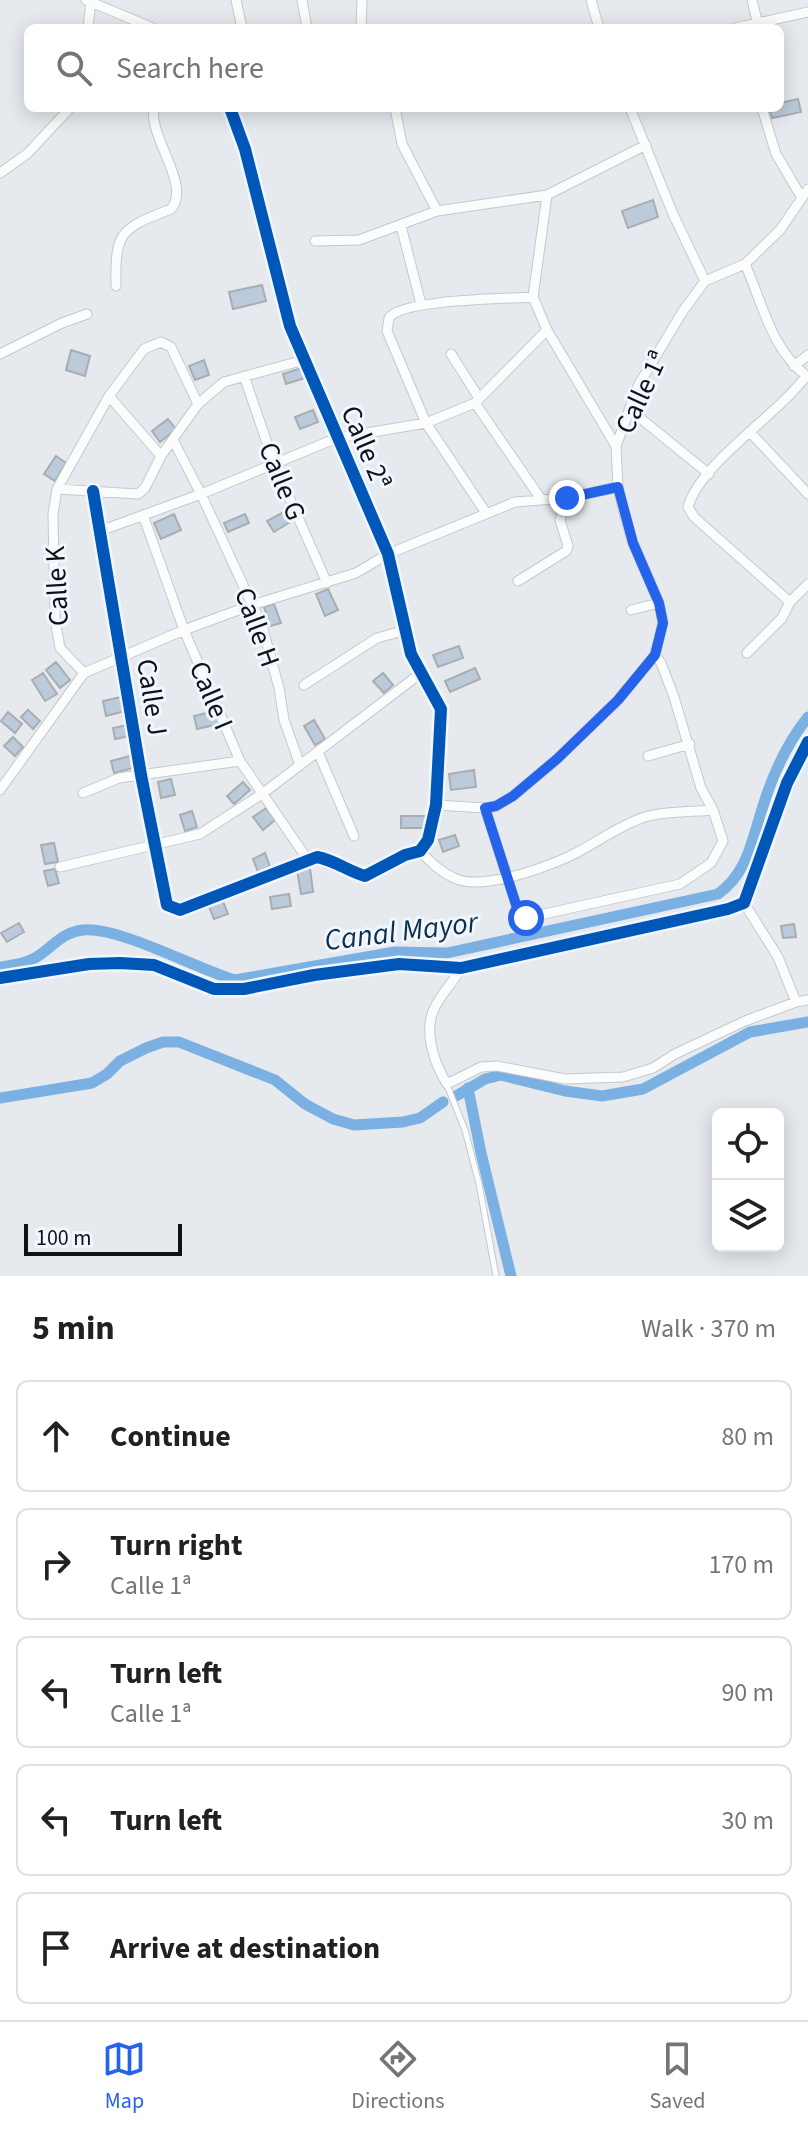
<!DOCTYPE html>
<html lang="en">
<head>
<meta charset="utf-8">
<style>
	:root { --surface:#fff; --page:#f2f2f2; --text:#202124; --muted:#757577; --line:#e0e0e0; --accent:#2563eb }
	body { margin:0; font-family:"Source Sans 3",sans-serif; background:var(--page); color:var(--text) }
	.controls { position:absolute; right:24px; bottom:24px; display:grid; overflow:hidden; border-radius:12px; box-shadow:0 4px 20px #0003 }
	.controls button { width:72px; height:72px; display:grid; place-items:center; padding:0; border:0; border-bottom:2px solid var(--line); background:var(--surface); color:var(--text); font:40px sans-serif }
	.scale { position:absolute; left:24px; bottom:20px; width:158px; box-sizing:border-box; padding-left:8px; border:4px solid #0f1114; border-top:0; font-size:22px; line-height:28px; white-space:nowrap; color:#0f1114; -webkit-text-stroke:6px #f0f7ff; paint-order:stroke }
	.stop { position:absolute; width:24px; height:24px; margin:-18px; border:6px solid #2563eb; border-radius:50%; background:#fff }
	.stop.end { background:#2563eb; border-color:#fff; box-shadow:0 2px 8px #0008 }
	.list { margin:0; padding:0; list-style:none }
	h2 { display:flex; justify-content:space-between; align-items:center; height:104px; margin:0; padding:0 32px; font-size:34px }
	h2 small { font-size:26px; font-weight:400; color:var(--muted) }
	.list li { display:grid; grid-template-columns:52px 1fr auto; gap:24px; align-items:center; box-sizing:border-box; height:112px; margin:0 16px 16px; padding:0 16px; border:2px solid var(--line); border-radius:12px }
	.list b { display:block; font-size:30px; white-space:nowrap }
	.list p { margin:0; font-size:26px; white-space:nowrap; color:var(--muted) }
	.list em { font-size:26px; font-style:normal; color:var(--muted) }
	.icon { flex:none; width:44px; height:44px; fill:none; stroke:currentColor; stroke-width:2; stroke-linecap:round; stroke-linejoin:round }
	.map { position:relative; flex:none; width:808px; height:1276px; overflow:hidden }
	.search { position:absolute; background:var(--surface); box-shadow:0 4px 20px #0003; left:24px; right:24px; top:24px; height:88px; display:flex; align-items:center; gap:20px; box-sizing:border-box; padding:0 28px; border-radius:12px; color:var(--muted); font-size:30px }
	.sheet { height:744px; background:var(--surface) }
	nav { display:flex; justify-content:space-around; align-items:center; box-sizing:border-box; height:112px; border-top:2px solid var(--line); background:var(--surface); font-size:22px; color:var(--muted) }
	nav a { display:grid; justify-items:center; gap:4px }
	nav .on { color:var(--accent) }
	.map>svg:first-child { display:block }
</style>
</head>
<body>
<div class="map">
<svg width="808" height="1276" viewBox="0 0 808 1276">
	<rect width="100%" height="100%" fill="#e6eaee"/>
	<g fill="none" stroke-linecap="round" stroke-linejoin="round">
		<!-- canal -->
		<path stroke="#7bb1e2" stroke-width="11" d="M 0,967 C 13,965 30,963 41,954 C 55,944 64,932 83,930 C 121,927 194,968 235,980 L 395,952 L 447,953 L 718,894 C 748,873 752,839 763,806 C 773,774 787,743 808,717
			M 468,1088 L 481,1153 L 511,1276
			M 456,1096 L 485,1079 L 501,1075 L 565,1091 L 602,1096 L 643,1089 L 750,1032 L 808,1022
			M 0,1098 L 92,1083 L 107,1074 L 120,1061 L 146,1048 L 163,1042 L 179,1042 L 275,1080 L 305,1104 L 333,1119 L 354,1125 L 403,1122 L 420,1118 L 443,1102"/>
	</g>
	<!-- building -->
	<path fill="#bbcbdb" stroke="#aaadb0" stroke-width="2" d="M 798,99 L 801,112 L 772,118 L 769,108 L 780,108 L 780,103 Z
		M 653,200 L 658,217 L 628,228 L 622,211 Z
		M 262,285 L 266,301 L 233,309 L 229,292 Z
		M 71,350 L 90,356 L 85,376 L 66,370 Z
		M 204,360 L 209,375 L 195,380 L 189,366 Z
		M 305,367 L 308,377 L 286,384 L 283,374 Z
		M 313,410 L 318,422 L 300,429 L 295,417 Z
		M 168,419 L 176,429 L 160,442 L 152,431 Z
		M 56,456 L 66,463 L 55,481 L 44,474 Z
		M 289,509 L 295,519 L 274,532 L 267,521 Z
		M 174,514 L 181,530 L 161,539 L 154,523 Z
		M 245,514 L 249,523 L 228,532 L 224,523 Z
		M 328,589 L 338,610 L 325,616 L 316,594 Z
		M 274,604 L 281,623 L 270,626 L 264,607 Z
		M 459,646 L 463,658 L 438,667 L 433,655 Z
		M 56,662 L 70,680 L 60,688 L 46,670 Z
		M 475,668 L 480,679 L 450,692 L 445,681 Z
		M 43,673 L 57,694 L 45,701 L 32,680 Z
		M 383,673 L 393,685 L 384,693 L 373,681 Z
		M 121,697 L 125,711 L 106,716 L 103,701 Z
		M 28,710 L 40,721 L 33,729 L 21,717 Z
		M 215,711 L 219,724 L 197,729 L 194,716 Z
		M 8,712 L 22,724 L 15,733 L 1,721 Z
		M 314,720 L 325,739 L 315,745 L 304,726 Z
		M 128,725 L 130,736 L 115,739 L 113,728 Z
		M 13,737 L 23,747 L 15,756 L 4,746 Z
		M 134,755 L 137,767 L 114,773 L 111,761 Z
		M 474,770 L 476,787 L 451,790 L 449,774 Z
		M 171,779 L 175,795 L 161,798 L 158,782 Z
		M 243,782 L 250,790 L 234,804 L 227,796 Z
		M 266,808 L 275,820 L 263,830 L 253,817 Z
		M 192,811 L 197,827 L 185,831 L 180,815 Z
		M 401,816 L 425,816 L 425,828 L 401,828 Z
		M 455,835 L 459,846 L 443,852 L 439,840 Z
		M 54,843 L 58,862 L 45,864 L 41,845 Z
		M 265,853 L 270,867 L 258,872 L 253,859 Z
		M 310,868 L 313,892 L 301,894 L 297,870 Z
		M 55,869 L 59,883 L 48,886 L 44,871 Z
		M 289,894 L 291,906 L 272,909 L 270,897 Z
		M 222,899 L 228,914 L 214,919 L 208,904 Z
		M 19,923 L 24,932 L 7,942 L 1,933 Z
		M 794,924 L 796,937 L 783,938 L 781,926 Z"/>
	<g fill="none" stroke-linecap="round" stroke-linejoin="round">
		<defs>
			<path id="service" d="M 447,1085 L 465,1130 L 479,1184 L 496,1276"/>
			<path id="minor" d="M 86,0 L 153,28
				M 236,0 L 242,28
				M 302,0 L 307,28
				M 591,0 L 599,28
				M 752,0 L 758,25
				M 88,28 L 91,0
				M 361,28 L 362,0
				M 735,28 L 808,12
				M 395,108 L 402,144 L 437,211
				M 630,108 L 673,214 L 705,281
				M 762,108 L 776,154 L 802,198
				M 0,173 L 27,154 L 70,108
				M 547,195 L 533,297 L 547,330 L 616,446
				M 401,226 L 421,304
				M 315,241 L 359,240 L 437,211 L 547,195 L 646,145
				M 745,264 C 763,304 771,350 808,377
				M 116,286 C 115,231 120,229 171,209 C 192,185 148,137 154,108
				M 0,354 L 62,323 L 87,314
				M 451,354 L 479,398
				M 794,366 L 808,355
				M 244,376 L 274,463 L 327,583
				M 109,396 L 161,456
				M 475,403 L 541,499
				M 629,409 L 709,474
				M 750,432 L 808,494
				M 173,440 L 201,494 L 262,626 L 279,688 L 284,720 L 300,765
				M 57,489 L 138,494 L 145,488 L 161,456 L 198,404 L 224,382 L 304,360
				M 93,491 L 141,775 L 167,905 L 180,910 L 317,857 C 334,860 348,871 365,876 L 405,855 L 420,851 L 428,840 L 436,805 L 441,709 L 411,654 L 388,554 L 290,326 L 245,149 L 230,108
				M 486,513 L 426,423 L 387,331 C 387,330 389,319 389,318 C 401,299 508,299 533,297
				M 143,515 L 184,630 L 240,761 L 308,860
				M 100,531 L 201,494 L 337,438 L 426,423 L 475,403 L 547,330
				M 518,581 L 566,551 L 568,546 L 560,520 L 567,498
				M 790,602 L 694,517 L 688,507 C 701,462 778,415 806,376
				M 631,610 L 659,603
				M 747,653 L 782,618 L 790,602 L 808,584
				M 84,673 L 60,648 L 55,620 L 53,514 L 57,489 L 109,396 L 144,349 L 161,342 L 171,347 L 198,404
				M 304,685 L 377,638 L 406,630
				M 318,752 L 354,836
				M 648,756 L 690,744
				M 0,790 L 84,673 L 184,630 L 252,605 L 356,573 L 388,554 L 515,502 L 567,498 L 618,487
				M 83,793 L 119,778 L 240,761
				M 436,805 L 485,808 L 496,806 L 513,796 L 557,759 L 618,700 L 655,655 L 663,623 L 659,603 L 633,543 L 623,509 L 618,487 L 616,446 L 639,384 L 683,311 L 705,281 L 745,264 L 780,230 L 808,189
				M 485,808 L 520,917 L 526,918 L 680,884 L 711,863 L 723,841 L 713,810 L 701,788 L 674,697 L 661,663 L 655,655
				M 420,851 C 431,862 440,872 454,878 C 481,891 541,869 568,857 C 594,845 617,826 645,817 C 665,811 692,812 713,810
				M 60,867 L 200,834 L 262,794 L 421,673
				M 744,903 L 778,957 L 796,1002
				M 461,968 C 454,981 443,992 436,1005 C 422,1029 434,1063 447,1084 L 481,1067 L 497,1066 L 565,1079 L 623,1077 L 653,1068 L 675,1054 L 745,1021 L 796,1002 L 808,1000
				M 0,978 L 89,964 L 120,963 L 154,965 L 214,989 L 244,989 L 314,975 L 399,964 L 461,968 L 728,909 L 744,903 L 787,783 L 808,742"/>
		</defs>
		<!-- service casing -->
		<use href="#service" stroke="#c5c8cc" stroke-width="7"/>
		<!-- minor casing -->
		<use href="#minor" stroke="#c5c8cc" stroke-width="11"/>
		<!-- service -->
		<use href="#service" stroke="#fbfcfc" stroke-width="5"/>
		<!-- minor -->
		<use href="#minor" stroke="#fbfcfc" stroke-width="9"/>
		<defs>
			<path id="cycleway" d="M 93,491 L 141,775 L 167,905 L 180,910 L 317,857 C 334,860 348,871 365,876 L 405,855 L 420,851 L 428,840 L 436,805 L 441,709 L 411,654 L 388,554 L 290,326 L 245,149 L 230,108
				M 0,978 L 89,964 L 120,963 L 154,965 L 214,989 L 244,989 L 314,975 L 399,964 L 461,968 L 728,909 L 744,903 L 787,783 L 808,742"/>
		</defs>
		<!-- cycleway casing -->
		<use href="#cycleway" stroke="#f0f7ff" stroke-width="17"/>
		<!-- cycleway -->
		<use href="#cycleway" stroke="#0057b8" stroke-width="12"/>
	</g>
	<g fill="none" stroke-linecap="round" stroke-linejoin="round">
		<!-- route -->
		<path stroke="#2563eb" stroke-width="10" d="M 526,918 L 520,917 L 485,808 L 496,806 L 513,796 L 557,759 L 618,700 L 655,655 L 663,623 L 659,603 L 633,543 L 618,487 L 567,498"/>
	</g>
	<g text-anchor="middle" stroke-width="6" stroke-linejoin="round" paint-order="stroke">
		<!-- street labels -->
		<g font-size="28" fill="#0f1114" stroke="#f0f7ff">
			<text transform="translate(641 392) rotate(-65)" y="10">Calle 1ª</text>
			<text transform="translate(367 447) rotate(67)" y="10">Calle 2ª</text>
			<text transform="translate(283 481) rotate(68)" y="10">Calle G</text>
			<text transform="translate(56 586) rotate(-93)" y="10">Calle K</text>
			<text transform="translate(258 627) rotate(70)" y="10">Calle H</text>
			<text transform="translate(212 695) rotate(67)" y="10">Calle I</text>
			<text transform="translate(153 697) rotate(81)" y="10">Calle J</text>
		</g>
		<!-- water labels -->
		<g font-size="30" font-style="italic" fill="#0e2e4a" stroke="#f0f7ff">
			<text transform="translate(401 931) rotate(-7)" y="10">Canal Mayor</text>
		</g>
	</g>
</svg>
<div class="controls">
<button><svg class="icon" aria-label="locate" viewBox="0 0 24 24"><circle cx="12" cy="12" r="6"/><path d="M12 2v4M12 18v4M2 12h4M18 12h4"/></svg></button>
<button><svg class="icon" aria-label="layers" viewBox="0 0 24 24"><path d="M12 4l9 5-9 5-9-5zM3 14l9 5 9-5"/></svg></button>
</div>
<div class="scale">100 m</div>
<div class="stop" style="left:526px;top:918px"></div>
<div class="stop end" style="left:567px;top:498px"></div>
<div class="search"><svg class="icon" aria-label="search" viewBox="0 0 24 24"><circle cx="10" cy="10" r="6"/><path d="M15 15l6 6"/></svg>Search here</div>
</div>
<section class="sheet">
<h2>5 min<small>Walk · 370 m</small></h2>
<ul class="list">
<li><svg class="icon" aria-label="ahead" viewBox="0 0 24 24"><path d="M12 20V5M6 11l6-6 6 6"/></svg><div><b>Continue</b></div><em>80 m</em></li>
<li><svg class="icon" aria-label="right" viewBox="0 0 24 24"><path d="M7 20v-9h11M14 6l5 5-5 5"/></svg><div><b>Turn right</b><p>Calle 1ª</p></div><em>170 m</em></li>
<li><svg class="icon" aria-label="left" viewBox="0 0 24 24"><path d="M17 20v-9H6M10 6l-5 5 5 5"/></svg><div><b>Turn left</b><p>Calle 1ª</p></div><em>90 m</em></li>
<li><svg class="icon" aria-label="left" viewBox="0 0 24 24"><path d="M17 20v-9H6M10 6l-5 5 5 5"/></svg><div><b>Turn left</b></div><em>30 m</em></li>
<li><svg class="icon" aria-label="arrive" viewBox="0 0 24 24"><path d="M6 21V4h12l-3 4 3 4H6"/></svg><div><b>Arrive at destination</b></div></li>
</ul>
</section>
<nav>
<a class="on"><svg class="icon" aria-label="map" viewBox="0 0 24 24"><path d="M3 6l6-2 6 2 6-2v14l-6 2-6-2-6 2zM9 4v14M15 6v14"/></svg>Map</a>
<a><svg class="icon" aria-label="directions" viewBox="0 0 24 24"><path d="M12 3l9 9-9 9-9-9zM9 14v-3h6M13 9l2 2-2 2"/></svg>Directions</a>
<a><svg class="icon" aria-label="saved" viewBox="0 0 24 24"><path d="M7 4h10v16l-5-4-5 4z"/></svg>Saved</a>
</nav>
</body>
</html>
